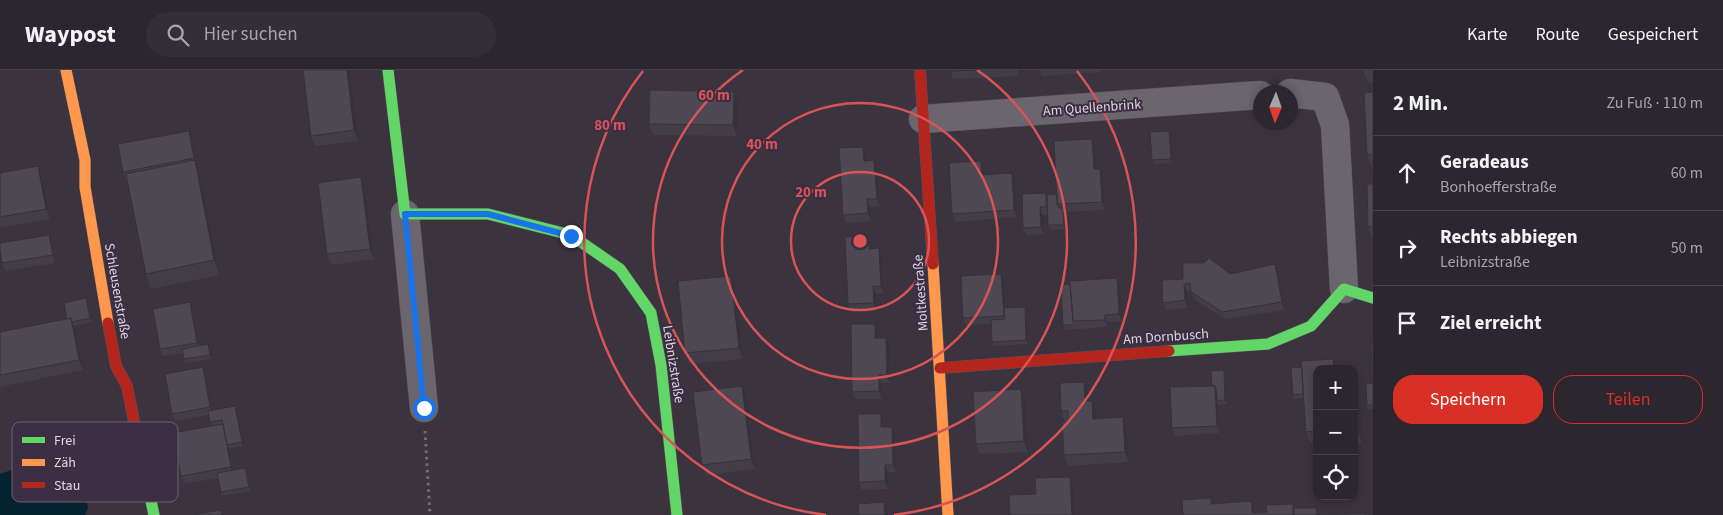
<!DOCTYPE html>
<html lang="de">
<head>
<meta charset="utf-8">
<style>
	:root { --surface:#2c262e; --page:#342e36; --text:#f1f3f6; --muted:#a6a5aa; --line:#48434a; --accent:#d93025 }
	body { margin:0; font-family:"Source Sans 3",sans-serif; background:var(--page); color:var(--text) }
	.controls { position:absolute; right:15px; bottom:15px; display:grid; overflow:hidden; border-radius:10px; box-shadow:0 2px 8px #0003 }
	.controls button { width:45px; height:45px; display:grid; place-items:center; padding:0; border:0; border-bottom:1px solid var(--line); background:var(--surface); color:var(--text); font:25px sans-serif }
	.compass { position:absolute; left:1253px; top:15px; width:45px; height:45px; border-radius:50%; background:var(--surface); box-shadow:0 2px 8px #0003; rotate:182deg }
	.stop { position:absolute; width:15px; height:15px; margin:-11px; border:4px solid #1a73e8; border-radius:50%; background:#fff }
	.stop.end { background:#1a73e8; border-color:#fff; box-shadow:0 1px 5px #0008 }
	.list { margin:0; padding:0; list-style:none }
	h2 { display:flex; justify-content:space-between; align-items:center; height:65px; margin:0; padding:0 20px; font-size:21px }
	h2 small { font-size:16px; font-weight:400; color:var(--muted) }
	.list li { display:grid; grid-template-columns:32px 1fr auto; gap:15px; align-items:center; box-sizing:border-box; height:75px; padding:0 20px; border-top:1px solid var(--line) }
	.list b { display:block; font-size:19px; white-space:nowrap }
	.list p { margin:0; font-size:16px; white-space:nowrap; color:var(--muted) }
	.list em { font-size:16px; font-style:normal; color:var(--muted) }
	.actions { display:flex; gap:10px; padding:15px 20px }
	.actions a { flex:1; padding:11px 0; border:1px solid var(--accent); border-radius:20px; text-align:center; font-size:18px; color:var(--accent) }
	.actions .main { background:var(--accent); color:#fff }
	.icon { flex:none; width:28px; height:28px; fill:none; stroke:currentColor; stroke-width:2; stroke-linecap:round; stroke-linejoin:round }
	.map { position:relative; flex:none; width:1373px; height:445px; overflow:hidden }
	header { display:flex; align-items:center; gap:30px; box-sizing:border-box; height:70px; padding:0 25px; background:var(--surface); border-bottom:1px solid var(--line) }
	header strong { font-size:24px }
	nav { display:flex; gap:28px; margin-inline-start:auto; font-size:18px }
	.search { width:350px; height:45px; background:var(--page); display:flex; align-items:center; gap:12px; box-sizing:border-box; padding:0 18px; border-radius:28px; color:var(--muted); font-size:19px }
	main { display:flex }
	aside { flex:1; background:var(--surface) }
	.map>svg:first-child { display:block }
</style>
</head>
<body>
<header>
<strong>Waypost</strong>
<div class="search"><svg class="icon" aria-label="search" viewBox="0 0 24 24"><circle cx="10" cy="10" r="6"/><path d="M15 15l6 6"/></svg>Hier suchen</div>
<nav><a>Karte</a><a>Route</a><a>Gespeichert</a></nav>
</header>
<main>
<div class="map">
<svg width="1373" height="445" viewBox="0 0 1373 445">
	<rect width="100%" height="100%" fill="#3b333e"/>
	<!-- water -->
	<path fill="#052331" d="M 51,394 L 73,400 L 83,414 L 88,438 L 85,445 L 0,445 L 0,404 L 26,395 Z"/>
	<g fill="none" stroke-linecap="round" stroke-linejoin="round">
		<defs>
			<path id="street" d="M 1290,23 L 1325,27 L 1335,55 L 1344,219
				M 923,49 L 1260,25
				M 405,144 L 424,338"/>
			<path id="fast" d="M 388,0 L 405,144 L 488,144 L 571,165 L 620,199 L 651,243 L 661,295 L 677,445
				M 1169,281 L 1268,274 L 1311,256 L 1344,219 L 1373,228
				M 136,361 L 154,445"/>
			<path id="slow" d="M 66,0 L 85,90 L 85,117 L 108,253
				M 933,194 L 948,445"/>
			<path id="jam" d="M 920,0 L 933,194
				M 108,253 L 116,296 L 127,316 L 136,361
				M 940,298 L 1169,281"/>
		</defs>
		<!-- street casing -->
		<use href="#street" stroke="#58505a" stroke-width="29"/>
		<!-- fast casing -->
		<use href="#fast" stroke="#58505a" stroke-width="12"/>
		<!-- slow casing -->
		<use href="#slow" stroke="#58505a" stroke-width="12"/>
		<!-- jam casing -->
		<use href="#jam" stroke="#58505a" stroke-width="12"/>
		<!-- path -->
		<path stroke="#736e76" stroke-width="3" stroke-dasharray="2.5 4" stroke-linecap="butt" d="M 425,361 L 430,445"/>
		<!-- street -->
		<use href="#street" stroke="#6b656e" stroke-width="28"/>
		<!-- fast -->
		<use href="#fast" stroke="#63d668" stroke-width="11"/>
		<!-- slow -->
		<use href="#slow" stroke="#ff974d" stroke-width="11"/>
		<!-- jam -->
		<use href="#jam" stroke="#b3261e" stroke-width="11"/>
	</g>
	<!-- wall -->
	<path fill="#423e47" d="M 350,0 L 358,71 L 315,76 L 311,66 Z
		M 951,0 L 1018,0 L 1018,6 L 953,9 Z
		M 1039,0 L 1101,0 L 1101,2 L 1042,6 Z
		M 1363,0 L 1373,0 L 1373,13 L 1368,13 Z
		M 734,22 L 738,32 L 737,66 L 653,65 L 649,54 Z
		M 1373,22 L 1373,100 L 1367,85 Z
		M 1169,61 L 1171,65 L 1173,93 L 1154,94 L 1152,90 Z
		M 192,68 L 197,96 L 200,105 L 220,205 L 151,219 L 146,204 L 127,109 L 126,110 L 123,102 Z
		M 1095,77 L 1096,99 L 1103,107 L 1105,140 L 1065,142 L 1066,159 L 1050,160 L 1048,155 L 1048,145 L 1043,145 L 1044,164 L 1026,165 L 1023,158 L 1046,123 L 1047,127 L 1057,124 Z
		M 866,85 L 866,91 L 874,90 L 877,98 L 880,136 L 870,137 L 871,151 L 846,153 L 843,145 Z
		M 38,96 L 42,106 L 50,149 L 0,158 L 0,103 Z
		M 984,99 L 984,104 L 1015,110 L 1017,147 L 955,152 L 952,144 Z
		M 1373,114 L 1373,171 L 1368,157 Z
		M 365,118 L 374,189 L 331,195 L 327,184 Z
		M 49,165 L 52,172 L 55,193 L 5,201 L 2,193 Z
		M 869,166 L 872,174 L 872,179 L 879,178 L 882,186 L 883,223 L 876,224 L 876,241 L 851,242 L 848,234 Z
		M 1278,202 L 1285,240 L 1225,249 L 1194,229 L 1191,221 L 1187,222 L 1188,238 L 1166,240 L 1163,233 L 1183,209 L 1230,204 Z
		M 1001,204 L 1004,211 L 1006,238 L 1025,237 L 1026,241 L 1028,274 L 994,276 L 992,272 L 992,254 L 966,255 L 963,248 Z
		M 731,206 L 735,217 L 743,289 L 689,294 L 685,283 Z
		M 1117,208 L 1120,216 L 1122,252 L 1107,252 L 1108,257 L 1065,260 L 1063,255 L 1070,214 Z
		M 86,228 L 92,252 L 74,256 L 83,300 L 0,317 L 0,262 L 67,249 Z
		M 190,232 L 192,240 L 199,276 L 208,274 L 211,289 L 185,293 L 183,283 L 162,286 L 160,279 Z
		M 875,254 L 878,262 L 878,268 L 889,276 L 890,313 L 881,313 L 882,329 L 855,329 L 852,322 Z
		M 1317,299 L 1317,372 L 1310,373 L 1306,362 L 1304,328 L 1294,329 L 1293,325 Z
		M 1225,304 L 1227,334 L 1218,335 L 1220,363 L 1175,366 L 1172,358 L 1212,316 Z
		M 205,305 L 212,340 L 235,336 L 237,340 L 243,376 L 229,379 L 233,401 L 247,402 L 250,421 L 222,426 L 218,408 L 184,414 L 181,406 L 212,356 L 209,345 L 175,351 L 172,344 Z
		M 1373,313 L 1373,339 L 1368,339 L 1367,335 Z
		M 742,316 L 746,326 L 755,399 L 706,405 L 702,395 Z
		M 1088,322 L 1088,331 L 1096,341 L 1096,349 L 1123,347 L 1127,358 L 1129,392 L 1068,396 L 1064,385 L 1068,352 L 1065,352 L 1061,341 Z
		M 1025,330 L 1028,382 L 980,384 L 976,374 Z
		M 1354,333 L 1361,343 L 1362,373 L 1354,374 Z
		M 881,344 L 883,352 L 884,357 L 895,364 L 896,402 L 888,402 L 888,419 L 862,420 L 859,412 Z"/>
	<!-- shaded-wall -->
	<path fill="#363239" d="M 347,0 L 350,0 L 358,71 L 354,60 Z
		M 734,22 L 738,32 L 737,66 L 733,55 Z
		M 189,61 L 192,68 L 197,96 L 194,88 Z
		M 1169,61 L 1171,65 L 1173,93 L 1171,89 Z
		M 1092,69 L 1095,77 L 1097,107 L 1094,99 Z
		M 863,77 L 866,85 L 866,99 L 864,91 Z
		M 195,90 L 200,105 L 220,205 L 214,190 Z
		M 874,90 L 877,98 L 880,136 L 877,129 Z
		M 981,91 L 984,99 L 985,112 L 982,105 Z
		M 38,96 L 42,106 L 50,149 L 46,139 Z
		M 1100,99 L 1103,107 L 1105,140 L 1102,132 Z
		M 1012,103 L 1015,110 L 1017,147 L 1014,140 Z
		M 361,107 L 365,118 L 374,189 L 370,179 Z
		M 867,129 L 870,137 L 871,151 L 868,143 Z
		M 1040,137 L 1043,145 L 1044,164 L 1041,157 Z
		M 1063,138 L 1065,142 L 1066,159 L 1064,155 Z
		M 49,165 L 52,172 L 55,193 L 53,185 Z
		M 869,166 L 872,174 L 872,186 L 869,179 Z
		M 879,178 L 882,186 L 883,223 L 881,216 Z
		M 1275,194 L 1278,202 L 1285,240 L 1282,232 Z
		M 1001,204 L 1004,211 L 1006,253 L 1004,246 Z
		M 731,206 L 735,217 L 743,289 L 739,278 Z
		M 1117,208 L 1120,216 L 1122,252 L 1119,244 Z
		M 1184,214 L 1187,222 L 1188,238 L 1185,230 Z
		M 873,216 L 876,224 L 876,241 L 874,233 Z
		M 190,232 L 192,240 L 199,280 L 197,273 Z
		M 1025,237 L 1026,241 L 1028,274 L 1026,270 Z
		M 1105,245 L 1107,252 L 1108,257 L 1105,250 Z
		M 71,248 L 75,259 L 83,300 L 79,290 Z
		M 875,254 L 878,262 L 878,276 L 875,268 Z
		M 886,268 L 889,276 L 890,313 L 887,305 Z
		M 1333,289 L 1337,299 L 1334,299 Z
		M 203,297 L 205,305 L 213,344 L 210,337 Z
		M 1224,300 L 1225,304 L 1227,334 L 1225,330 Z
		M 879,305 L 881,313 L 882,329 L 879,321 Z
		M 1084,312 L 1088,322 L 1089,341 L 1085,331 Z
		M 742,316 L 746,326 L 755,399 L 751,389 Z
		M 1215,316 L 1218,323 L 1217,331 L 1218,335 L 1220,363 L 1217,356 Z
		M 1021,319 L 1025,330 L 1028,382 L 1024,371 Z
		M 1092,331 L 1096,341 L 1097,360 L 1093,349 Z
		M 1357,333 L 1361,343 L 1362,373 L 1359,363 Z
		M 235,336 L 237,340 L 243,376 L 242,372 Z
		M 881,344 L 883,352 L 884,365 L 881,357 Z
		M 1123,347 L 1127,358 L 1129,392 L 1125,382 Z
		M 223,354 L 229,379 L 233,405 L 231,397 Z
		M 892,357 L 895,364 L 896,402 L 893,395 Z
		M 885,395 L 888,402 L 888,419 L 885,411 Z
		M 1070,407 L 1073,415 L 1074,445 L 1072,445 Z
		M 1252,431 L 1254,439 L 1255,445 L 1252,443 Z
		M 884,432 L 887,440 L 888,445 L 885,445 Z"/>
	<!-- building -->
	<path fill="#4d4852" stroke="#363239" d="M 303,0 L 347,0 L 354,60 L 311,66 Z
		M 951,0 L 976,0 L 951,1 Z
		M 650,20 L 734,22 L 733,55 L 649,54 Z
		M 1373,22 L 1373,85 L 1367,85 L 1364,23 Z
		M 189,61 L 194,88 L 123,102 L 118,74 Z
		M 1169,61 L 1171,89 L 1152,90 L 1150,62 Z
		M 1092,69 L 1094,99 L 1100,99 L 1102,132 L 1057,134 L 1054,71 Z
		M 863,77 L 864,91 L 874,90 L 877,129 L 867,129 L 868,143 L 843,145 L 839,78 Z
		M 195,90 L 214,190 L 146,204 L 126,104 Z
		M 981,91 L 982,105 L 1012,103 L 1014,140 L 952,144 L 949,93 Z
		M 38,96 L 46,139 L 0,147 L 0,103 Z
		M 361,107 L 370,179 L 327,184 L 318,113 Z
		M 1367,114 L 1373,114 L 1373,156 L 1368,157 Z
		M 1046,123 L 1046,137 L 1040,137 L 1041,157 L 1023,158 L 1022,124 Z
		M 1057,124 L 1057,134 L 1059,138 L 1063,138 L 1064,155 L 1048,155 L 1047,125 Z
		M 49,165 L 53,185 L 2,193 L 0,181 L 0,173 Z
		M 869,166 L 869,179 L 879,178 L 881,216 L 873,216 L 874,233 L 848,234 L 845,167 Z
		M 1209,188 L 1230,204 L 1275,194 L 1282,232 L 1222,242 L 1191,222 L 1190,213 L 1184,214 L 1185,230 L 1163,233 L 1162,210 L 1183,209 L 1183,193 L 1204,193 Z
		M 1001,204 L 1004,246 L 963,248 L 961,206 Z
		M 731,206 L 739,278 L 685,283 L 678,211 Z
		M 1117,208 L 1119,244 L 1105,245 L 1105,250 L 1073,251 L 1070,211 Z
		M 1070,214 L 1073,251 L 1074,255 L 1063,255 L 1061,215 Z
		M 86,228 L 90,248 L 72,252 L 71,248 L 67,249 L 64,233 Z
		M 190,232 L 197,273 L 160,279 L 153,239 Z
		M 1025,237 L 1026,270 L 992,272 L 991,250 L 1005,249 L 1004,238 Z
		M 71,248 L 79,290 L 0,305 L 0,262 Z
		M 851,254 L 875,254 L 875,268 L 886,268 L 887,305 L 879,305 L 879,321 L 852,322 Z
		M 1371,273 L 1373,273 L 1373,310 L 1372,310 Z
		M 208,274 L 210,285 L 184,289 L 182,279 Z
		M 1333,289 L 1334,299 L 1317,299 L 1317,361 L 1306,362 L 1301,291 Z
		M 203,297 L 210,337 L 172,344 L 165,304 Z
		M 1302,297 L 1303,324 L 1293,325 L 1291,298 Z
		M 1224,300 L 1225,330 L 1217,331 L 1216,319 L 1215,316 L 1212,316 L 1211,301 Z
		M 1084,312 L 1085,331 L 1092,331 L 1093,349 L 1123,347 L 1125,382 L 1064,385 L 1062,352 L 1068,352 L 1068,341 L 1061,341 L 1060,313 Z
		M 1373,313 L 1373,335 L 1367,335 L 1366,314 Z
		M 742,316 L 751,389 L 702,395 L 693,322 Z
		M 1215,316 L 1217,356 L 1172,358 L 1170,317 Z
		M 1021,319 L 1024,371 L 976,374 L 973,322 Z
		M 1354,333 L 1357,333 L 1359,363 L 1354,363 Z
		M 235,336 L 242,372 L 227,375 L 222,350 L 210,352 L 208,341 Z
		M 858,344 L 881,344 L 881,357 L 892,357 L 893,395 L 885,395 L 885,411 L 859,412 Z
		M 223,354 L 231,397 L 181,406 L 173,363 Z
		M 245,398 L 249,417 L 221,422 L 217,403 Z
		M 1070,407 L 1072,445 L 1010,445 L 1009,425 L 1036,424 L 1035,408 Z
		M 1211,428 L 1211,434 L 1252,431 L 1252,443 L 1267,442 L 1266,435 L 1293,434 L 1293,445 L 1183,445 L 1182,430 Z
		M 884,432 L 885,445 L 859,445 L 858,434 Z
		M 1294,438 L 1316,438 L 1317,445 L 1294,445 Z
		M 221,440 L 222,445 L 191,445 Z
		M 1365,443 L 1365,445 L 1316,445 Z"/>
	<g fill="none" stroke-linecap="round" stroke-linejoin="round">
		<!-- route -->
		<path stroke="#1a73e8" stroke-width="6" d="M 424,338 L 405,144 L 488,144 L 571,166"/>
	</g>
	<!-- distance rings -->
	<g fill="none" stroke="#d85457" stroke-width="2.5">
		<circle cx="860" cy="171" r="69"/>
		<circle cx="860" cy="171" r="138"/>
		<path d="M977 0A207 207 0 1 1 743 0"/>
		<path d="M826 445A276 276 0 0 1 643 1M1077 1A276 276 0 0 1 894 445"/>
	</g>
	<g text-anchor="middle" stroke-width="4" stroke-linejoin="round" paint-order="stroke">
		<!-- street labels -->
		<g font-size="14" fill="#dfd6e3" stroke="#3c2e43">
			<text transform="translate(1092 37) rotate(-4)" y="5">Am Quellenbrink</text>
			<text transform="translate(118 221) rotate(80)" y="5">Schleusenstraße</text>
			<text transform="translate(920 223) rotate(-94)" y="5">Moltkestraße</text>
			<text transform="translate(1166 266) rotate(-4)" y="5">Am Dornbusch</text>
			<text transform="translate(674 294) rotate(81)" y="5">Leibnizstraße</text>
		</g>
	</g>
	<!-- legend -->
	<rect x="12" y="352" width="166" height="80" rx="8" fill="#3c2e43" stroke="#6d6073" stroke-width="1"/>
	<rect x="22" y="367" width="23" height="6" fill="#63d668"/>
	<rect x="22" y="389" width="23" height="7" fill="#ff974d"/>
	<rect x="22" y="412" width="23" height="6" fill="#b3261e"/>
	<g font-size="14" fill="#dfd6e3">
		<text x="54" y="375">Frei</text>
		<text x="54" y="397">Zäh</text>
		<text x="54" y="420">Stau</text>
	</g>
	<circle cx="860" cy="171" r="8" fill="#d85457" stroke="#3c2e43" stroke-width="2.5"/>
	<g font-size="15" text-anchor="middle" font-weight="bold" fill="#d85457" stroke="#3c2e43" stroke-width="4" stroke-linejoin="round" paint-order="stroke">
		<text x="714" y="30">60 m</text>
		<text x="610" y="60">80 m</text>
		<text x="762" y="79">40 m</text>
		<text x="811" y="127">20 m</text>
	</g>
</svg>
<div class="controls">
<button>+</button>
<button>−</button>
<button><svg class="icon" aria-label="locate" viewBox="0 0 24 24"><circle cx="12" cy="12" r="6"/><path d="M12 2v4M12 18v4M2 12h4M18 12h4"/></svg></button>
</div>
<svg class="compass" viewBox="-18 -18 36 36"><path d="M0-13l5 13h-10z" fill="#e53935"/><path d="M0 13l5-13h-10z" fill="#a6a5aa"/></svg>
<div class="stop" style="left:424px;top:338px"></div>
<div class="stop end" style="left:571px;top:166px"></div>
</div>
<aside>
<h2>2 Min.<small>Zu Fuß · 110 m</small></h2>
<ul class="list">
<li><svg class="icon" aria-label="ahead" viewBox="0 0 24 24"><path d="M12 20V5M6 11l6-6 6 6"/></svg><div><b>Geradeaus</b><p>Bonhoefferstraße</p></div><em>60 m</em></li>
<li><svg class="icon" aria-label="right" viewBox="0 0 24 24"><path d="M7 20v-9h11M14 6l5 5-5 5"/></svg><div><b>Rechts abbiegen</b><p>Leibnizstraße</p></div><em>50 m</em></li>
<li><svg class="icon" aria-label="arrive" viewBox="0 0 24 24"><path d="M6 21V4h12l-3 4 3 4H6"/></svg><div><b>Ziel erreicht</b></div></li>
</ul>
<div class="actions"><a class="main">Speichern</a><a>Teilen</a></div>
</aside>
</main>
</body>
</html>
